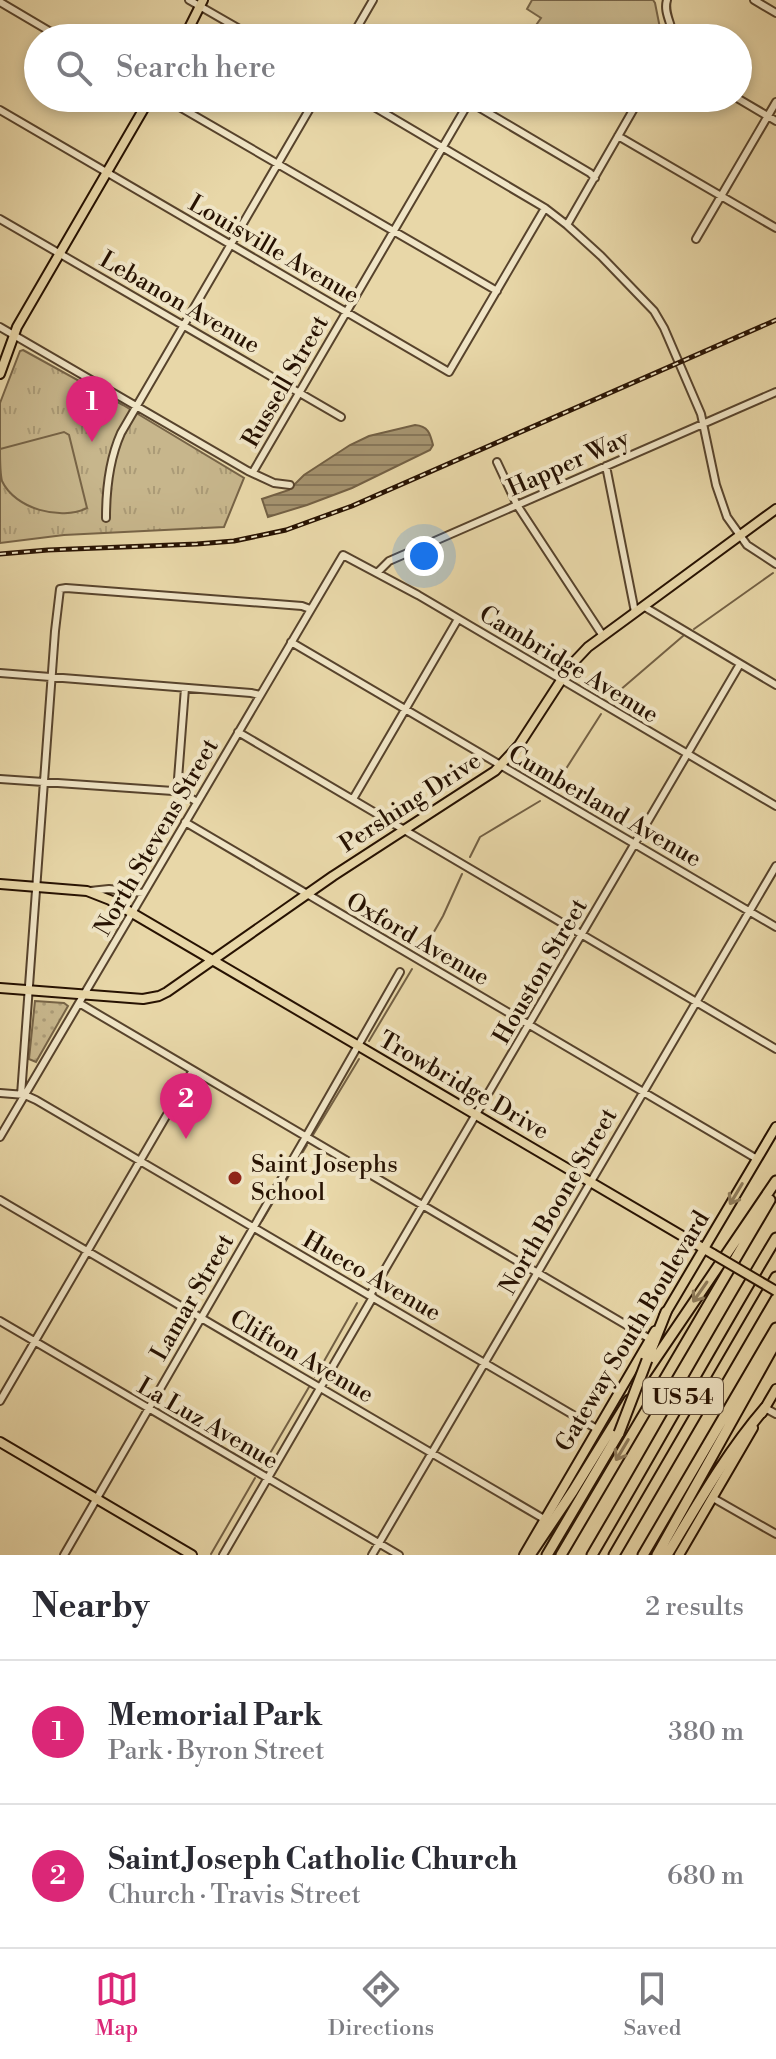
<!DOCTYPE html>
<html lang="en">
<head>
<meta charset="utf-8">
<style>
	:root { --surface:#fff; --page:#f2f2f3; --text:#2b2b33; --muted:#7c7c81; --line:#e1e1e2; --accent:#db2777 }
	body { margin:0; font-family:"Libre Bodoni",serif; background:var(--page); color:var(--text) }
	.you { position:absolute; left:424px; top:556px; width:28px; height:28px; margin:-20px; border:6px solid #fff; border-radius:50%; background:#1a73e8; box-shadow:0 0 0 12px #1a73e833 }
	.badge { display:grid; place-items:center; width:52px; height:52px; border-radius:50%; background:var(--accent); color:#fff; font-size:26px; font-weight:700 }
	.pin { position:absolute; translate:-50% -66px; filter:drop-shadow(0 2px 4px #0008) }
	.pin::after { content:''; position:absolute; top:42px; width:28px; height:24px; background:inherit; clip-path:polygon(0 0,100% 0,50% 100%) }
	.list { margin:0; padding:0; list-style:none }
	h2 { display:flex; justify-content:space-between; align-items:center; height:104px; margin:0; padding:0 32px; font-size:34px }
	h2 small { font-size:26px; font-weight:400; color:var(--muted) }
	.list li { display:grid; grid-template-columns:52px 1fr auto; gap:24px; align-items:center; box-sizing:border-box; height:144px; padding:0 32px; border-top:2px solid var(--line) }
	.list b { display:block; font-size:30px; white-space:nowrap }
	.list p { margin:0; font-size:26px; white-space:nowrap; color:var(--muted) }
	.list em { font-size:26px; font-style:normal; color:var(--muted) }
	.icon { flex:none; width:44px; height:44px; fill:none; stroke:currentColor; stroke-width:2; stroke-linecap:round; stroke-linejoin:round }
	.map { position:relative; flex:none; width:776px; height:1555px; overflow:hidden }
	.search { position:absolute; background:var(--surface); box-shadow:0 4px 12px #0003; left:24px; right:24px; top:24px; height:88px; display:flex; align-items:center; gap:20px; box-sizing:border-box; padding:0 28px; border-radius:44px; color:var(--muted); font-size:30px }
	.sheet { height:392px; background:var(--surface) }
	nav { display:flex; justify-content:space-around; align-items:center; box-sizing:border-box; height:112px; border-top:2px solid var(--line); background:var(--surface); font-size:22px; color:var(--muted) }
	nav a { display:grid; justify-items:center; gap:4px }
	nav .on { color:var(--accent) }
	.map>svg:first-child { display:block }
</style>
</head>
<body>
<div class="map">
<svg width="776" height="1555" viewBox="0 0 776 1555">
	<defs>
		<pattern id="grass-dots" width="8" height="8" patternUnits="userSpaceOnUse" patternTransform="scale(2)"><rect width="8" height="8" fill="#c7b68c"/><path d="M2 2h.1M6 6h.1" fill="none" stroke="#ab9b77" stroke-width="1.8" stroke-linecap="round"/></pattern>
		<pattern id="park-tufts" width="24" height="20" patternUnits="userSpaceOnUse" patternTransform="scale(2)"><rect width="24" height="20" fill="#c7b68c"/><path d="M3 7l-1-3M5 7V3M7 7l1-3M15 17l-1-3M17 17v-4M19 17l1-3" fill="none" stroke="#ab9b77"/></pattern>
		<pattern id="water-rules" width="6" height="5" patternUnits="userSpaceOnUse" patternTransform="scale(2)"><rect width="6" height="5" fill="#a69470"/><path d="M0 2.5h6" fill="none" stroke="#87775a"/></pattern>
	</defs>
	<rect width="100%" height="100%" fill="#e8d7a8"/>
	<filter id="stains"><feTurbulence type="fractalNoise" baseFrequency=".0025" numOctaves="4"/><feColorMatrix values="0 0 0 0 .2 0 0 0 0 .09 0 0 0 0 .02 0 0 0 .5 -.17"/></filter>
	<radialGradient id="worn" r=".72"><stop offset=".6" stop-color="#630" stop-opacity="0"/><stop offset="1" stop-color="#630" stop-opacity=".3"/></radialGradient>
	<!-- grass -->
	<path fill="url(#grass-dots)" stroke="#776447" stroke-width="2" d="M 35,1001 L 64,1003 L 68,1006 L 36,1062 L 29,1059 Z"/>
	<!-- park -->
	<path fill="url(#park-tufts)" stroke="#776447" stroke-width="2" d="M 23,350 L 123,405 L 244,478 L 224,527 L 64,535 L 0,543 L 0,403 L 20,351 Z"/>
	<!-- pitch -->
	<path fill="#c7b68c" stroke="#776447" stroke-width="2" d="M 532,0 L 653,0 L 655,3 L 660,28 L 654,38 L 527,38 L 541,18 L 527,9 Z
		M 64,432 L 69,435 L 87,508 C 61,521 15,509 2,481 C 0,473 0,459 0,449 Z"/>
	<!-- water -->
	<path fill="url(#water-rules)" stroke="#736044" stroke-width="2" d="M 415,425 C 428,426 430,433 433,445 L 430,450 L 352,488 L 307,505 L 268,517 L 262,499 L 289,490 L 304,475 L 350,445 L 369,436 Z"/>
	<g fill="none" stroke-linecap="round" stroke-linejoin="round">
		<!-- stream -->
		<path stroke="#736044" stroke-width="2" d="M 694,629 L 773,573
			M 612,697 L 683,636
			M 555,786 L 601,714
			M 470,857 L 480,837 L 540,801
			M 423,951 L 443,916 L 462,874
			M 369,1041 L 412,969
			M 313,1135 L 359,1059
			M 262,1221 L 307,1145
			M 315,1377 L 357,1303
			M 262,1467 L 309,1387
			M 211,1554 L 255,1478"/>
		<defs>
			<path id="minor" d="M 189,0 L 255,38
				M 667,0 C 663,13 673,25 673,38
				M 754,0 L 776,13
				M 0,2 L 61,38
				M 351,38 L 373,0
				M 164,98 L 497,291
				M 359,98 L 545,208 L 567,225 L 601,256 L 654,311 L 664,328 L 701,414 L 716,485 L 727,517 L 747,545 L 776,564
				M 463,98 L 590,173 L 595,178
				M 737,98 L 776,121
				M 0,110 L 449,372 L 545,208
				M 618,136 L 776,228
				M 0,219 L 341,417
				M 567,225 L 640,98
				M 696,239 L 776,102
				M 0,327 L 248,471 L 274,483 L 290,485
				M 497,462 L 517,505 L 603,636
				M 606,466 L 635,612
				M 253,472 L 469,102
				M 106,518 C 106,488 109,460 121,433 L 316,98
				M 378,572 L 389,561 L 776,392
				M 643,606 L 776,685
				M 291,642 L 776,927
				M 0,673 L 251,693 L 260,695
				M 238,732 L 776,1049
				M 0,779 L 173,791 L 184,794 L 197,802
				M 177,792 L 185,688
				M 353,799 L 458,619
				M 185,822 L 757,1159
				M 90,891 L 109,889 L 143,893
				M 79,1003 L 650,1339
				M 0,1093 L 25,1095 L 36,1100 L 597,1429
				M 21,1095 L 55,631 L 60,589 L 66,588 L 302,606 L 310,609
				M 0,1137 L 343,555 L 418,595 L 776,806
				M 0,1200 L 544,1519
				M 370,1295 L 740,664
				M 0,1321 L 399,1555
				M 0,1401 L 193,1070
				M 765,1408 L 776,1414
				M 713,1498 L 776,1534
				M 64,1555 C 177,1362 289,1167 400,972
				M 223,1555 L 373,1297
				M 372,1555 L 776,866"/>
			<path id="major" d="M 184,38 L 203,0
				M 0,374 L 17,327 L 150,98
				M 0,884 L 87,891 L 110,900 L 713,1254
				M 0,988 L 143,999 L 159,996 L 167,992 L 333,876 L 495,771 L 519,745 L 571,665 L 588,647 L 776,509
				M 664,1316 L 776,1127
				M 762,1413 L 776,1389
				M 0,1442 L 192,1555
				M 524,1555 L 655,1331
				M 679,1555 L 753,1428"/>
			<path id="highway" d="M 647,1360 L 666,1312
				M 643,1377 L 776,1181
				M 530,1555 L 573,1491 L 629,1400
				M 547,1555 L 619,1433
				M 561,1555 L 770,1200
				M 592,1555 C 654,1450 713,1343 776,1238
				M 614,1555 L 776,1277
				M 643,1555 L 776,1328
				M 657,1555 L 776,1342
				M 667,1555 C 697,1505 727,1452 765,1408"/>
		</defs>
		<!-- minor casing -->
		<use href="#minor" stroke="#57432c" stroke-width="10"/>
		<!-- major casing -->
		<use href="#major" stroke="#271202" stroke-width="12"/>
		<!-- highway casing -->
		<use href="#highway" stroke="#271202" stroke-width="13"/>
		<!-- minor -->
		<use href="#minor" stroke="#f0e5c6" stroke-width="6"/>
		<!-- major -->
		<use href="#major" stroke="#e8d7a8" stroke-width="8"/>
		<!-- highway -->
		<use href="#highway" stroke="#e8d7a8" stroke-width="9"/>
		<defs>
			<path id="rail" d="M 0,554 L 48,550 L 197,544 L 234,541 L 286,530 L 352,506 L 776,320"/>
		</defs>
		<!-- rail casing -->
		<use href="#rail" stroke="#271202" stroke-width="5"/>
		<!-- rail -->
		<use href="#rail" stroke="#f0e5c6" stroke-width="2" stroke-dasharray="6" stroke-linecap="butt"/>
		<defs>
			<path id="major-bridge" d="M 713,1254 L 776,1291"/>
			<path id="highway-bridge" d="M 619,1433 L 647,1360"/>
		</defs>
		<!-- major-bridge casing -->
		<use href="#major-bridge" stroke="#271202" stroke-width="12" stroke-linecap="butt"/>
		<!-- highway-bridge casing -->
		<use href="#highway-bridge" stroke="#271202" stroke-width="13" stroke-linecap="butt"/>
		<!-- major-bridge -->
		<use href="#major-bridge" stroke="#e8d7a8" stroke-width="8"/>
		<!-- highway-bridge -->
		<use href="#highway-bridge" stroke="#e8d7a8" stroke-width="9"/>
	</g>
	<!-- one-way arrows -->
	<defs><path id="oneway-shaft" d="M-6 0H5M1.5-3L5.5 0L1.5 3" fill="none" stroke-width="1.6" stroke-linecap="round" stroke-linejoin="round" transform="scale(2)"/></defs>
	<g stroke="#917e5d">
		<use href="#oneway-shaft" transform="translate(736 1194) rotate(121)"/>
		<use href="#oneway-shaft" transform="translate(700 1292) rotate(125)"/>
		<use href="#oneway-shaft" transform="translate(622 1450) rotate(121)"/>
	</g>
	<!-- markers -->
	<circle fill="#8f2418" stroke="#f0e5c6" stroke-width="3" cx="235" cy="1178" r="8"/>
	<g text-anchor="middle" stroke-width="8" stroke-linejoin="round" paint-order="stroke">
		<!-- shield labels -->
		<rect fill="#f0e5c6" stroke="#63513d" stroke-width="2" x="643" y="1378" width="80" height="36" rx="6"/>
		<g font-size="22" font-weight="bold" fill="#271202">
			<text x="683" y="1404">US 54</text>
		</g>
		<!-- street labels -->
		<g font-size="24" fill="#271202" stroke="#f0e5c6">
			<text transform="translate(274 249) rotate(30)" y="8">Louisville Avenue</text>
			<text transform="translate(180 302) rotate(30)" y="8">Lebanon Avenue</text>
			<text transform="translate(285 381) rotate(-60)" y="8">Russell Street</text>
			<text transform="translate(568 463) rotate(-24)" y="8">Happer Way</text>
			<text transform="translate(569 664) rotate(31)" y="8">Cambridge Avenue</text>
			<text transform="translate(410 802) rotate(-33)" y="8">Pershing Drive</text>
			<text transform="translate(605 806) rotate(30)" y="8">Cumberland Avenue</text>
			<text transform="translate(156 837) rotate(-60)" y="8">North Stevens Street</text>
			<text transform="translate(418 939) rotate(30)" y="8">Oxford Avenue</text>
			<text transform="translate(540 971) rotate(-60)" y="8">Houston Street</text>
			<text transform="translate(464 1085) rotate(30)" y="8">Trowbridge Drive</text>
			<text transform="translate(558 1201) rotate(-60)" y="8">North Boone Street</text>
			<text transform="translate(372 1276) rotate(30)" y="8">Hueco Avenue</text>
			<text transform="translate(192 1297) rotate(-60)" y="8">Lamar Street</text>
			<text transform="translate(632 1331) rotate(-59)" y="8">Gateway South Boulevard</text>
			<text transform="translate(302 1356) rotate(30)" y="8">Clifton Avenue</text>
			<text transform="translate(208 1423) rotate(30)" y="8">La Luz Avenue</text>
		</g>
		<!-- poi labels -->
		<g font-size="24" fill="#271202" stroke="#f0e5c6" text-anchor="start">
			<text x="251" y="1172">Saint Josephs<tspan x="251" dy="28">School</tspan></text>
		</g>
	</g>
	<rect width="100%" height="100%" filter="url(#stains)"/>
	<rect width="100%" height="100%" fill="url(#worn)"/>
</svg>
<div class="you"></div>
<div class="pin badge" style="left:92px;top:442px">1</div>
<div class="pin badge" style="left:186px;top:1139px">2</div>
<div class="search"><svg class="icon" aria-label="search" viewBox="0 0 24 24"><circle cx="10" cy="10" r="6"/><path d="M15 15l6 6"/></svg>Search here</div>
</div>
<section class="sheet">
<h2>Nearby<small>2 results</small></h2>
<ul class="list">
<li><span class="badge">1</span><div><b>Memorial Park</b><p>Park · Byron Street</p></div><em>380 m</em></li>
<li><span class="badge">2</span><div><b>Saint Joseph Catholic Church</b><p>Church · Travis Street</p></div><em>680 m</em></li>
</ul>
</section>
<nav>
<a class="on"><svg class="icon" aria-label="map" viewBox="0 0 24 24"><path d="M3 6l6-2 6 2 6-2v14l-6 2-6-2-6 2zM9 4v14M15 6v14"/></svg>Map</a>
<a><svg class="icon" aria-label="directions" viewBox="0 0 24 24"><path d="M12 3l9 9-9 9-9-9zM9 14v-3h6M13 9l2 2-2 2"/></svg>Directions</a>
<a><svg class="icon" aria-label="saved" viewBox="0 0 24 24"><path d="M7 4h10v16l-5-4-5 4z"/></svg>Saved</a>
</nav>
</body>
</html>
